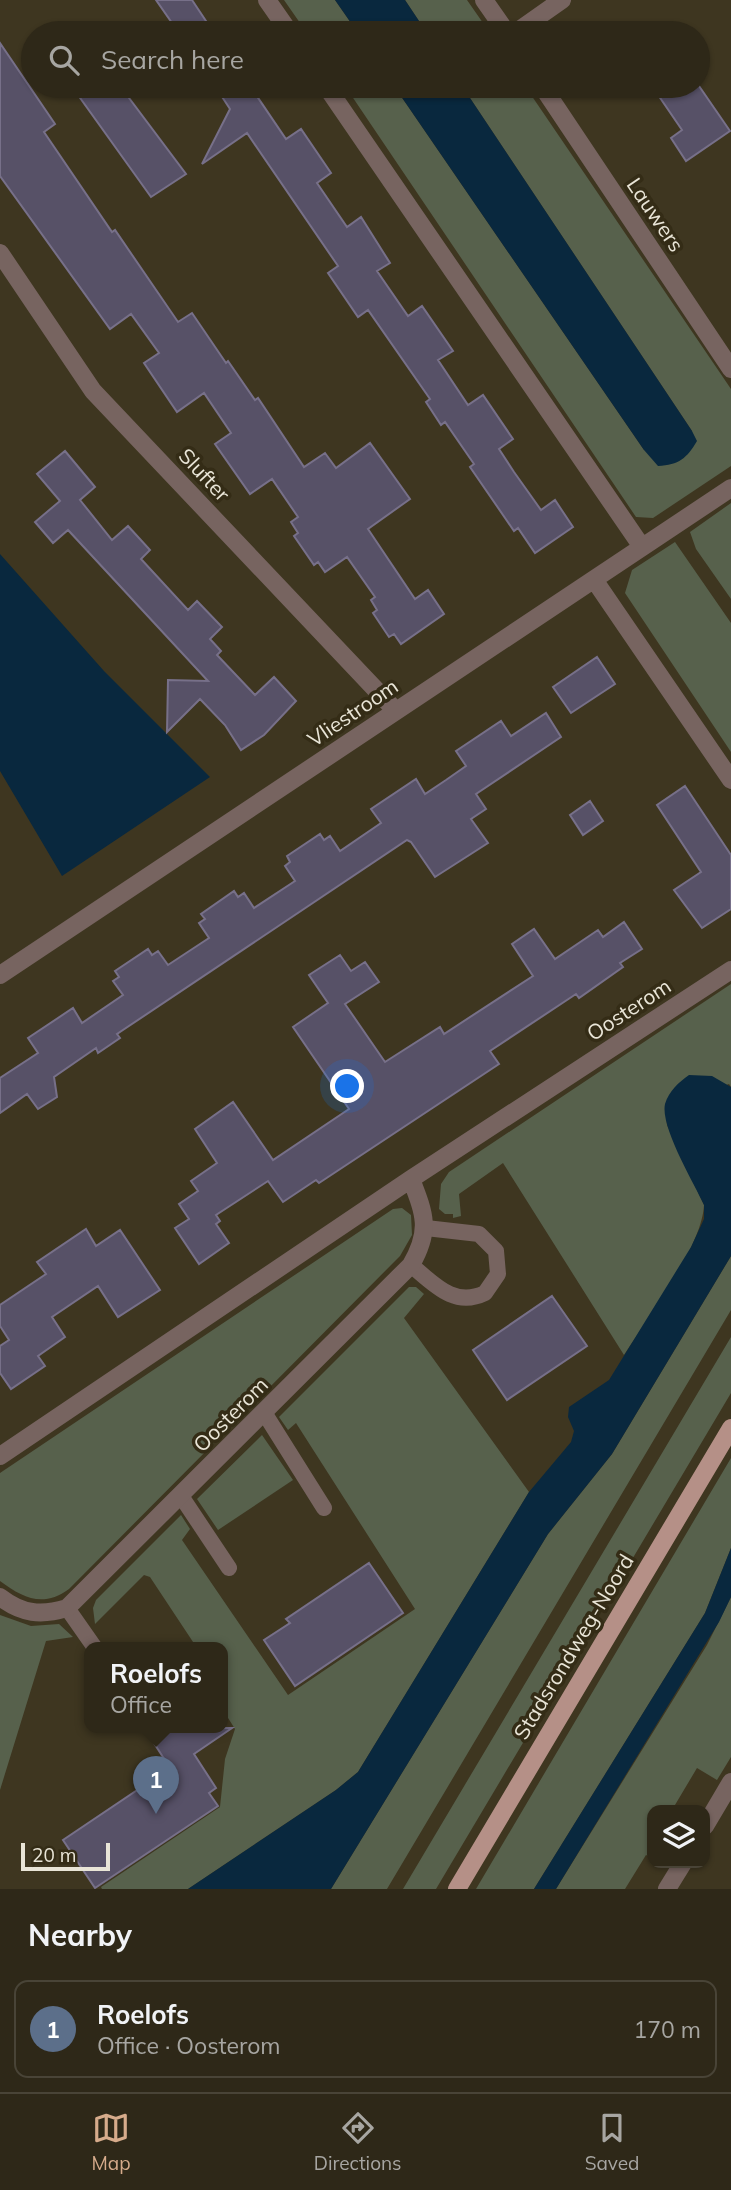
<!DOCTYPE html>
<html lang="en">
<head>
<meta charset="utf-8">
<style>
	:root { --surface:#2e2818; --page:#363021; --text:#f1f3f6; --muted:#a7a6a2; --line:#494437; --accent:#d6ab8b }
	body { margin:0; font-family:Mulish,sans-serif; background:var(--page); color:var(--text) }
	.controls { position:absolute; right:21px; bottom:21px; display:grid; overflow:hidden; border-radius:14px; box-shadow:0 2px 5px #0004 }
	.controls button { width:63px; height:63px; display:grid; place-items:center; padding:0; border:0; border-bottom:2px solid var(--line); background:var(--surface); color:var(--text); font:35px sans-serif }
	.scale { position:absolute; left:21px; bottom:18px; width:89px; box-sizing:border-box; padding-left:7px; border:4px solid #e9e5d7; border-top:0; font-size:19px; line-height:24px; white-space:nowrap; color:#e9e5d7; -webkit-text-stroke:5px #342c16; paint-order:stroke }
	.you { position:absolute; left:348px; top:1087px; width:24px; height:24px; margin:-18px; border:5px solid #fff; border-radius:50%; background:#1a73e8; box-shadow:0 0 0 10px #1a73e833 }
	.badge { display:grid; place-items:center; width:46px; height:46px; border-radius:50%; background:var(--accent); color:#fff; font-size:23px; font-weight:700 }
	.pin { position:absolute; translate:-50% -58px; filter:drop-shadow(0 2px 4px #0008) }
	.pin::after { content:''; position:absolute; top:37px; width:24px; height:21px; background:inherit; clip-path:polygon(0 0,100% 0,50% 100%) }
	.popup { position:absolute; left:84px; top:1642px; width:144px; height:91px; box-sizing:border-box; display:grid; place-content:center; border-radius:14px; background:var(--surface); filter:drop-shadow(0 2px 5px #0005); font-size:23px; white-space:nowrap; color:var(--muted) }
	.popup b { font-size:26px; color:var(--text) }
	.popup::after { content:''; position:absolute; left:50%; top:100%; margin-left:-14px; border:14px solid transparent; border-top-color:var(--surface) }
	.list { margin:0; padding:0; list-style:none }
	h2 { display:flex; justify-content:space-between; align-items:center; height:91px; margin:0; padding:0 28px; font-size:30px }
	h2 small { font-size:23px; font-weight:400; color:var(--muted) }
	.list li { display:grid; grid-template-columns:46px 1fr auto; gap:21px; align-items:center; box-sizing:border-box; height:98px; margin:0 14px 14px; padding:0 14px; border:2px solid var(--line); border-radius:14px }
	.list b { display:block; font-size:26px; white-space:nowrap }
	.list p { margin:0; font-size:23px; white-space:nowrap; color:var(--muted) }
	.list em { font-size:23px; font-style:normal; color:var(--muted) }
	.icon { flex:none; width:38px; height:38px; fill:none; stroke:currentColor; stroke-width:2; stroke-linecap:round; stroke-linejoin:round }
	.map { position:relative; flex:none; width:731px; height:1889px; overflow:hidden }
	.search { position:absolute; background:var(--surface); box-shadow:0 2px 5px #0004; left:21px; right:21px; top:21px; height:77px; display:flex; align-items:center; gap:18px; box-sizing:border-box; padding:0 24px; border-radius:38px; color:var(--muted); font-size:26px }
	.sheet { height:203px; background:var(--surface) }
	nav { display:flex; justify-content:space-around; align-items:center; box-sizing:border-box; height:98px; border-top:2px solid var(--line); background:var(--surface); font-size:19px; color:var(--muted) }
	nav a { display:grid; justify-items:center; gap:4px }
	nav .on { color:var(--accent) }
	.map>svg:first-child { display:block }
</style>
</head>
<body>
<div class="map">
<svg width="731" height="1889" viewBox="0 0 731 1889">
	<rect width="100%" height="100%" fill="#3e3620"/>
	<!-- green -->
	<path fill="#57614c" d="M 284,0 L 335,0 L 358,33 L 307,33 Z
		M 405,0 L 467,0 L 490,33 L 427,33 Z
		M 345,86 L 394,86 L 644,450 L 692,431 L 462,86 L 525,86 L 731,389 L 731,466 L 653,518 L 636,517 Z
		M 731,503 L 731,599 L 696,549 L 690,532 Z
		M 675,542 L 731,623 L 731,752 L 625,593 L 632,570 Z
		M 731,984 L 731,1087 L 729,1084 L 665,1105 L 667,1125 L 704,1205 C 702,1247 648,1318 624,1355 L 503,1163 L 459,1194 L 461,1216 L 453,1218 L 453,1214 L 445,1214 L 439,1209 L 441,1184 L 449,1172 Z
		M 402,1208 L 411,1215 L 412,1235 L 400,1256 L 69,1589 C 43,1608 23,1598 0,1581 L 0,1473 L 393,1209 Z
		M 731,1256 L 731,1310 L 387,1889 L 331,1889 L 548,1534 L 612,1454 Z
		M 409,1287 L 416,1287 L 424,1294 L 404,1318 L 529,1492 L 358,1772 L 336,1790 L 188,1889 L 102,1889 L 101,1887 L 220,1807 L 225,1759 L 235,1729 L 223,1710 L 222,1648 L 197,1648 L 150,1577 L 144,1575 L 95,1624 L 93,1608 L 96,1600 L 181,1515 L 190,1529 L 182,1540 L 288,1695 L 415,1609 L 296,1423 L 288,1430 L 279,1417 Z
		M 731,1337 L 731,1393 L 436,1889 L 403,1889 Z
		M 262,1435 L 293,1480 L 218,1530 L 197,1499 Z
		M 731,1458 L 731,1548 L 705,1613 L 534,1889 L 476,1889 Z
		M 731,1597 L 731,1757 L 717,1780 L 697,1768 L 672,1810 L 652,1810 L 652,1858 L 646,1855 L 625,1889 L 556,1889 L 707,1645 Z
		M 0,1615 L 31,1626 L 59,1624 L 73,1637 L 46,1641 L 0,1790 Z"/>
	<!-- water -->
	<path fill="#09283e" d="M 335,0 L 405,0 L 427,33 L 358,33 Z
		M 394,86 L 462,86 L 692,431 L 697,441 C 687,458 679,465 658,466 L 644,450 Z
		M 0,554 L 104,671 L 210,777 L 62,876 L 0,771 Z
		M 689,1075 L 712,1076 L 731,1087 L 731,1256 L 612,1454 L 548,1534 L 331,1889 L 188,1889 L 336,1790 L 358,1772 L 529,1492 L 571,1442 L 574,1431 L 568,1417 L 569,1407 L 609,1380 L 691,1247 L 704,1219 L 704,1205 C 694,1183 660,1127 665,1104 C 669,1091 679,1082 689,1075 Z
		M 731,1548 L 731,1597 L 719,1622 L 556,1889 L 534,1889 L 705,1613 Z"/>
	<!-- building -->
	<path fill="#575167" stroke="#777089" stroke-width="2" d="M 156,0 L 192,0 L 214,33 L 179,33 Z
		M 0,43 L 55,124 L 44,132 L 112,232 L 115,230 L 178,322 L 192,313 L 226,363 L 228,361 L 255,400 L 258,398 L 304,467 L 325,453 L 336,468 L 370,443 L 410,499 L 368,529 L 415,599 L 428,590 L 444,614 L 401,644 L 394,634 L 389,637 L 373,613 L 377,610 L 371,600 L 375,597 L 347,557 L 325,572 L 318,562 L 314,565 L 294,536 L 298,533 L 291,522 L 298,517 L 272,479 L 250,494 L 215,444 L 231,433 L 204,393 L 177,412 L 144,363 L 159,353 L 131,314 L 110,329 L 0,176 Z
		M 91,86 L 120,86 L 186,174 L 151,197 L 78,95 Z
		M 215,86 L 250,86 L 286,139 L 301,129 L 331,173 L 317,183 L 347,227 L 361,217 L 390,263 L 377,271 L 408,316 L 422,306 L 453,351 L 438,360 L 468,405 L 483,395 L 513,439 L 499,449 L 514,472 L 541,510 L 555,500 L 573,527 L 535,553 L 518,528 L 514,531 L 470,467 L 474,464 L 445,422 L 441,425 L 426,402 L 430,399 L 368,310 L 358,317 L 328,273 L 338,266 L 247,133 L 202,164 L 230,109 Z
		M 652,86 L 699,86 L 730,131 L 686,161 L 671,138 L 682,130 Z
		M 65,451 L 95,487 L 80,500 L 112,540 L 128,526 L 150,550 L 141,559 L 188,610 L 197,601 L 222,627 L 210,639 L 221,651 L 217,655 L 255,695 L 274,677 L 296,701 L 264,735 L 241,750 L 225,725 L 200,699 L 167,732 L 168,680 L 208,681 L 68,530 L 53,543 L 35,522 L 60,501 L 37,474 Z
		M 597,657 L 615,684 L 571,713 L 553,687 Z
		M 546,713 L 561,737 L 476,794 L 486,809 L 471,819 L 488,843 L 435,877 L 411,842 L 407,840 L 117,1034 L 120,1038 L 98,1053 L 96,1048 L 54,1077 L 57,1097 L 38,1109 L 27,1094 L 0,1113 L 0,1078 L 38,1053 L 28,1038 L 73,1008 L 82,1023 L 123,995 L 113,981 L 119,977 L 115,971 L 148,949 L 152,955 L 158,951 L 168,965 L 209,938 L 199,923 L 205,919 L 201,914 L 234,891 L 238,897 L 244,893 L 254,908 L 295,881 L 285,866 L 290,862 L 287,856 L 320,834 L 324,840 L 330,836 L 340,851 L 381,823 L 371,809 L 416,779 L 425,794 L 446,780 L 466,766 L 456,751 L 501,721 L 511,736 Z
		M 685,786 L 731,855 L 731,909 L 702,928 L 674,890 L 701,872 L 657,805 Z
		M 590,801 L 603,821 L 583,835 L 570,815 Z
		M 624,922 L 642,949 L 620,963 L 623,967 L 579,998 L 576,994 L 490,1051 L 499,1064 L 319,1183 L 316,1180 L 283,1202 L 268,1181 L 216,1215 L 220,1221 L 216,1224 L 229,1243 L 199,1264 L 175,1228 L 189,1219 L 179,1204 L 198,1191 L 191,1181 L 217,1163 L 195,1129 L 233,1102 L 273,1160 L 349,1109 L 293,1027 L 328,1003 L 309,975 L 340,955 L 351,971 L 365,962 L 379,982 L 345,1004 L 385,1062 L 440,1027 L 444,1034 L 533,976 L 512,944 L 534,929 L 555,959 L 598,930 L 603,937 Z
		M 86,1229 L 96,1246 L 120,1230 L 160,1290 L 118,1317 L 98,1286 L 52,1317 L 65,1337 L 38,1356 L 45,1366 L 11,1389 L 0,1373 L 0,1346 L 9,1340 L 0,1326 L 0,1305 L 46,1274 L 37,1262 Z
		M 552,1296 L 587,1346 L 507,1400 L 473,1350 Z
		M 369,1563 L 403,1613 L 295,1686 L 264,1640 L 290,1623 L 286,1619 Z
		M 170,1728 L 232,1728 L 194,1754 L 216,1788 L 209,1793 L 218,1806 L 95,1888 L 63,1840 L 170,1768 L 152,1740 Z"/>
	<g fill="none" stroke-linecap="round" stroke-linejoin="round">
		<!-- lane -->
		<path stroke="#776460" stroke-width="16" d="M 411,1265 C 434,1284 454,1308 485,1293 L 498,1274 L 496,1251 L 479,1234 L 426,1228
			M 265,1414 L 324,1508
			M 181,1496 L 229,1568
			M 67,1608 L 95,1648"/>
		<!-- street -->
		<path stroke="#776460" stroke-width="18" d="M 267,0 L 290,33
			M 484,0 L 507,33
			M 515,33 L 562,0
			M 326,86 L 642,547
			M 542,86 L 731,369
			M 0,253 L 93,391 L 396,711
			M 595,581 L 731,780
			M 0,975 L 731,488
			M 0,1456 L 411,1179 L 731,970
			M 0,1597 C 22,1614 41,1616 67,1608 L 411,1265 C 431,1230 425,1215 411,1179
			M 705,1826 L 731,1782
			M 667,1889 L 683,1863"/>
		<!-- primary -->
		<path stroke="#b59087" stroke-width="18" d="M 457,1889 L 731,1428"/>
	</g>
	<g text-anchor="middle" stroke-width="7" stroke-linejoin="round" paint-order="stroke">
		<!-- street labels -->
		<g font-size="21" fill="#e9e5d7" stroke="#342c16">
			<text transform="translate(655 215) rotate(56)" y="7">Lauwers</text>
			<text transform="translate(204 475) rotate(47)" y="7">Slufter</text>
			<text transform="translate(353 713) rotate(-34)" y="7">Vliestroom</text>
			<text transform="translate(629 1010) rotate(-33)" y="7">Oosterom</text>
			<text transform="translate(231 1415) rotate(-45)" y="7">Oosterom</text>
			<text transform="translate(574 1647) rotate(-59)" y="7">Stadsrondweg-Noord</text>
		</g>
	</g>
</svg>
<div class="controls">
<button><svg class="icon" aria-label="layers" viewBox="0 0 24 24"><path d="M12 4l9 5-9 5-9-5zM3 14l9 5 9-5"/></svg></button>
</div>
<div class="scale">20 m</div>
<div class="you"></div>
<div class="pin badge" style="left:156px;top:1814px;background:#5c6f8a">1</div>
<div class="popup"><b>Roelofs</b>Office</div>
<div class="search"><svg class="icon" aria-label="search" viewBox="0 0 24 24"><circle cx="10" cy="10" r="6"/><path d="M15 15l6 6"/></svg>Search here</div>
</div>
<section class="sheet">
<h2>Nearby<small></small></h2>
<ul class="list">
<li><span class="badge" style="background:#5c6f8a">1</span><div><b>Roelofs</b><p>Office · Oosterom</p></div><em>170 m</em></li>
</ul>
</section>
<nav>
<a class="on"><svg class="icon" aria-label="map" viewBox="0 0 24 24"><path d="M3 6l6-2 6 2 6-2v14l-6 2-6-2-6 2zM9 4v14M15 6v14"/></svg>Map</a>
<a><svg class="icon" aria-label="directions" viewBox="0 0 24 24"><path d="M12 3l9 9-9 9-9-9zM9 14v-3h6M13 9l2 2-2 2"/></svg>Directions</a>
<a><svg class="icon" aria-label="saved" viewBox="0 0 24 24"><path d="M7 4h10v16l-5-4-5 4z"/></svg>Saved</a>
</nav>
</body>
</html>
